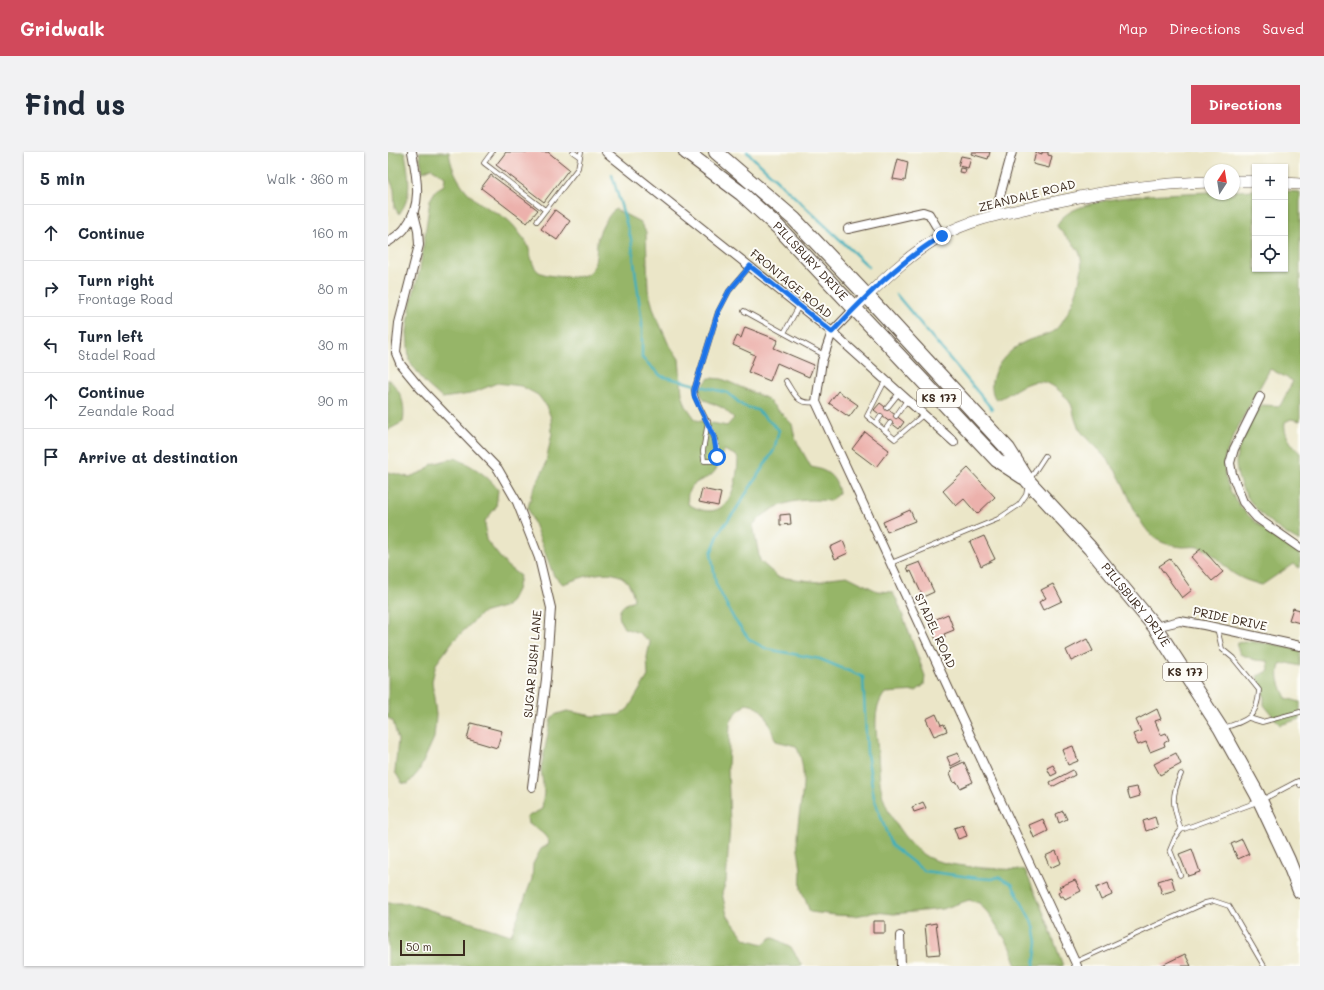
<!DOCTYPE html>
<html lang="en">
<head>
<meta charset="utf-8">
<style>
	:root { --surface:#fff; --page:#f2f2f3; --text:#1f2937; --muted:#747a83; --line:#e0e1e3; --accent:#d1495b }
	body { margin:0; font-family:Mali,sans-serif; background:var(--page); color:var(--text) }
	.controls { position:absolute; right:12px; top:12px; display:grid; overflow:hidden; border-radius:0px; box-shadow:0 1px 3px #0004 }
	.controls button { width:36px; height:36px; display:grid; place-items:center; padding:0; border:0; border-bottom:1px solid var(--line); background:var(--surface); color:var(--text); font:20px sans-serif }
	.compass { position:absolute; left:816px; top:12px; width:36px; height:36px; border-radius:50%; background:var(--surface); box-shadow:0 1px 3px #0004; rotate:12deg }
	.scale { position:absolute; left:12px; bottom:10px; width:65px; box-sizing:border-box; padding-left:4px; border:2px solid #3b2a1e; border-top:0; font-size:11px; line-height:14px; white-space:nowrap; color:#3b2a1e; -webkit-text-stroke:3px #fdfcf7; paint-order:stroke }
	.stop { position:absolute; width:12px; height:12px; margin:-9px; border:3px solid #1a73e8; border-radius:50%; background:#fff }
	.stop.end { background:#1a73e8; border-color:#fff; box-shadow:0 1px 4px #0008 }
	.list { margin:0; padding:0; list-style:none }
	h2 { display:flex; justify-content:space-between; align-items:center; height:52px; margin:0; padding:0 16px; font-size:17px }
	h2 small { font-size:13px; font-weight:400; color:var(--muted) }
	.list li { display:grid; grid-template-columns:26px 1fr auto; gap:12px; align-items:center; box-sizing:border-box; height:56px; padding:0 16px; border-top:1px solid var(--line) }
	.list b { display:block; font-size:15px; white-space:nowrap }
	.list p { margin:0; font-size:13px; white-space:nowrap; color:var(--muted) }
	.list em { font-size:13px; font-style:normal; color:var(--muted) }
	.icon { flex:none; width:22px; height:22px; fill:none; stroke:currentColor; stroke-width:2; stroke-linecap:round; stroke-linejoin:round }
	.map { position:relative; flex:none; width:912px; height:814px; overflow:hidden; border-radius:0px }
	header { display:flex; align-items:center; gap:24px; box-sizing:border-box; height:56px; padding:0 20px; background:var(--accent); color:#fff }
	header strong { font-size:19px }
	nav { display:flex; gap:22px; margin-inline-start:auto; font-size:14px }
	.intro { display:flex; align-items:center; justify-content:space-between; box-sizing:border-box; height:96px; padding:0 24px }
	h1 { margin:0; font-size:28px }
	.button { padding:10px 18px; border-radius:0px; background:var(--accent); color:#fff; font-size:14px; font-weight:700 }
	main { display:flex; gap:24px; padding:0 24px }
	aside { flex:1; background:var(--surface); border-radius:0px; box-shadow:0 1px 3px #0004 }
	.map>svg:first-child { display:block }
</style>
</head>
<body>
<header>
<strong>Gridwalk</strong>
<nav><a>Map</a><a>Directions</a><a>Saved</a></nav>
</header>
<div class="intro"><h1>Find us</h1><a class="button">Directions</a></div>
<main>
<aside>
<h2>5 min<small>Walk · 360 m</small></h2>
<ul class="list">
<li><svg class="icon" aria-label="ahead" viewBox="0 0 24 24"><path d="M12 20V5M6 11l6-6 6 6"/></svg><div><b>Continue</b></div><em>160 m</em></li>
<li><svg class="icon" aria-label="right" viewBox="0 0 24 24"><path d="M7 20v-9h11M14 6l5 5-5 5"/></svg><div><b>Turn right</b><p>Frontage Road</p></div><em>80 m</em></li>
<li><svg class="icon" aria-label="left" viewBox="0 0 24 24"><path d="M17 20v-9H6M10 6l-5 5 5 5"/></svg><div><b>Turn left</b><p>Stadel Road</p></div><em>30 m</em></li>
<li><svg class="icon" aria-label="ahead" viewBox="0 0 24 24"><path d="M12 20V5M6 11l6-6 6 6"/></svg><div><b>Continue</b><p>Zeandale Road</p></div><em>90 m</em></li>
<li><svg class="icon" aria-label="arrive" viewBox="0 0 24 24"><path d="M6 21V4h12l-3 4 3 4H6"/></svg><div><b>Arrive at destination</b></div></li>
</ul>
</aside>
<div class="map">
<svg width="912" height="814" viewBox="0 0 912 814">
	<rect width="100%" height="100%" fill="#fdfcf7"/>
	<filter id="ink" filterUnits="userSpaceOnUse"><feTurbulence type="fractalNoise" baseFrequency=".025" numOctaves="2"/><feDisplacementMap in="SourceGraphic" scale="8" xChannelSelector="R" yChannelSelector="G"/><feConvolveMatrix kernelMatrix="1 2 1 2 8 2 1 2 1" color-interpolation-filters="sRGB"/></filter>
	<filter id="wash" filterUnits="userSpaceOnUse"><feTurbulence type="fractalNoise" baseFrequency=".012" numOctaves="4" result="noise"/><feDisplacementMap in="SourceGraphic" scale="16" xChannelSelector="R" yChannelSelector="G"/><feGaussianBlur stdDeviation="0.9" result="paint"/><feColorMatrix in="noise" values="0 0 0 0 0 0 0 0 0 0 0 0 0 0 0 0 0 1.4 0 .05"/><feComposite in="paint" operator="in"/></filter>
	<g filter="url(#wash)">
		<rect width="100%" height="100%" fill="#ebe6c8"/>
		<!-- forest -->
		<path fill="#96b568" stroke="#687043" fill-rule="evenodd" d="M 0,0 L 17,0 C 20,22 26,43 11,62 L 7,56 L 6,37 L 0,23 Z
			M 31,0 L 61,0 C 63,19 74,37 89,49 C 99,57 111,61 120,68 C 126,73 131,81 136,87 C 144,96 141,113 151,120 C 159,125 192,127 199,122 C 211,114 207,96 210,85 C 214,74 219,65 227,57 L 252,70 L 258,80 L 260,138 L 266,159 L 280,191 L 291,207 L 294,242 L 298,254 L 308,268 L 339,274 L 346,266 L 335,256 L 317,248 L 313,243 L 312,237 L 321,226 L 334,227 L 378,246 L 404,272 L 407,286 L 423,315 C 439,318 448,324 451,341 L 442,349 C 411,346 387,349 365,373 L 372,409 L 390,425 L 431,430 L 442,426 L 459,424 L 489,439 L 504,440 L 509,448 L 537,524 L 536,533 L 528,539 L 497,541 C 483,559 489,580 490,602 C 491,614 491,629 494,641 C 499,662 518,691 536,703 C 554,716 614,717 637,718 L 659,769 L 675,814 L 629,814 L 623,796 L 601,762 L 591,751 L 581,748 L 554,757 L 506,762 L 488,760 L 467,764 L 447,763 L 422,760 C 419,752 416,744 413,737 C 412,731 413,724 413,718 C 412,707 409,696 409,685 C 410,655 423,622 408,594 L 388,589 C 380,572 380,555 358,552 L 348,561 L 342,571 L 340,615 L 342,674 L 338,730 L 334,741 L 339,763 L 357,787 L 375,792 L 384,785 L 403,795 L 414,814 L 0,814 L 0,751 L 19,751 L 123,783 L 144,727 L 145,712 L 153,697 L 161,692 C 160,683 148,676 140,672 L 139,665 L 154,657 L 156,640 L 153,617 L 163,566 L 166,563 L 179,559 L 205,564 L 231,563 L 240,557 L 260,524 L 259,505 L 262,490 L 251,481 L 236,476 C 227,461 231,454 246,448 C 241,407 200,423 175,432 L 166,424 L 140,356 L 144,340 L 157,315 L 164,281 L 163,266 L 159,255 L 150,243 L 133,234 L 109,231 L 82,242 L 54,246 L 37,231 L 21,208 L 19,180 L 23,150 L 32,117 L 42,48 L 48,38 L 56,33 L 57,25 L 43,16 L 35,20 ZM 336,298 L 347,303 L 350,306 C 349,339 338,374 300,352 C 296,326 319,331 327,319 C 331,313 333,305 336,298 Z
			M 867,38 L 867,117 L 897,117 L 897,39 L 912,40 L 912,269 L 903,267 L 897,270 C 895,281 903,293 912,301 L 912,390 C 884,375 849,347 848,311 C 848,301 853,291 857,282 C 861,271 865,261 874,253 L 892,254 L 905,229 L 882,217 C 868,243 853,266 842,293 C 840,299 836,305 836,311 C 834,351 881,384 912,400 L 912,416 L 905,412 L 874,433 C 863,430 850,426 841,418 C 831,409 824,399 810,395 C 805,394 800,395 795,395 C 784,394 770,391 762,382 C 746,364 741,341 729,321 C 719,304 703,293 692,278 C 686,269 686,259 683,252 C 677,243 666,232 655,230 C 636,227 624,243 608,248 C 593,225 620,196 641,188 C 648,185 657,184 664,180 C 681,170 699,120 692,102 C 688,91 675,84 669,74 C 680,41 790,42 822,40 L 822,42 L 846,42 L 846,39 Z
			M 0,227 C 13,238 18,253 15,270 L 0,278 Z
			M 67,306 C 84,314 99,322 110,338 L 108,355 L 97,369 L 98,388 L 119,414 L 132,424 L 129,438 L 119,454 L 94,461 L 65,489 L 48,512 L 44,529 L 48,563 L 46,586 L 31,619 L 20,632 L 14,631 L 7,620 L 10,588 L 5,569 L 0,566 L 0,320 L 21,325 L 37,319 L 44,312 Z
			M 856,489 L 885,492 L 912,498 L 912,514 L 900,511 L 892,513 C 888,525 893,535 898,546 L 912,550 L 912,567 L 892,573 L 876,553 L 876,544 L 869,524 L 881,519 L 880,509 L 867,508 L 852,502 L 848,492 Z"/>
		<g fill="none" stroke-linecap="round" stroke-linejoin="round">
			<!-- stream -->
			<path stroke="#3fafba" stroke-width="2.5" d="M 359,0 L 481,115
				M 224,23 L 243,87 L 254,171 L 254,206 L 273,224 L 340,241 L 355,254 L 369,258 L 391,278 L 386,298 L 347,359 L 332,379 L 323,401 L 328,432 L 346,467 L 362,488 L 379,497 L 432,507 L 475,525 L 479,601 L 486,646 L 503,693 L 536,719 L 590,726 L 604,727 L 610,725 L 624,732 L 646,774 L 649,790 L 646,814
				M 508,142 L 604,257"/>
		</g>
		<g id="blocks">
			<!-- building -->
			<path fill="#ecb1ac" d="M 118,0 L 160,0 L 181,17 L 156,50 L 108,13 Z
				M 584,0 L 602,0 L 600,7 L 583,2 Z
				M 648,0 L 654,2 L 654,0 L 660,0 L 660,3 L 664,4 L 661,16 L 645,12 Z
				M 573,4 L 583,6 L 580,16 L 570,14 Z
				M 510,7 L 520,10 L 517,29 L 505,27 Z
				M 572,16 L 578,17 L 577,21 L 571,20 Z
				M 103,23 L 150,58 L 139,71 L 93,36 Z
				M 167,58 L 182,69 L 169,88 L 153,77 Z
				M 357,175 L 390,188 L 386,196 L 426,213 L 421,225 L 389,211 L 382,229 L 360,220 L 367,203 L 345,193 L 349,184 L 353,186 Z
				M 450,239 L 470,253 L 461,265 L 441,251 Z
				M 492,251 L 516,270 L 511,277 L 486,258 Z
				M 477,280 L 501,298 L 488,315 L 464,297 Z
				M 580,316 L 607,345 L 589,362 L 576,347 L 568,354 L 555,339 Z
				M 314,337 L 333,341 L 330,354 L 311,350 Z
				M 522,358 L 527,369 L 499,380 L 495,370 Z
				M 402,362 L 403,372 L 392,373 L 392,363 Z
				M 596,384 L 607,407 L 593,414 L 582,390 Z
				M 455,389 L 460,401 L 447,407 L 442,395 Z
				M 814,396 L 835,420 L 824,429 L 803,405 Z
				M 782,407 L 804,438 L 794,446 L 771,414 Z
				M 532,410 L 546,440 L 535,445 L 523,419 L 521,420 L 519,415 Z
				M 665,432 L 674,449 L 655,458 L 651,450 L 658,446 L 653,438 Z
				M 905,456 L 912,458 L 912,471 L 901,468 Z
				M 560,462 L 566,478 L 556,482 L 557,485 L 548,488 L 541,470 Z
				M 699,487 L 705,499 L 683,509 L 678,498 Z
				M 769,557 L 773,567 L 767,569 L 773,583 L 778,581 L 781,588 L 776,591 L 777,594 L 762,600 L 758,590 L 750,593 L 745,582 L 753,579 L 748,568 Z
				M 548,562 L 553,573 L 556,572 L 559,579 L 546,584 L 538,567 Z
				M 83,571 L 114,579 L 109,596 L 79,587 Z
				M 685,594 L 690,609 L 680,613 L 674,598 Z
				M 570,601 L 573,609 L 563,614 L 559,605 Z
				M 788,601 L 793,612 L 772,623 L 766,612 Z
				M 576,610 L 585,630 L 572,636 L 569,630 L 566,631 L 562,621 L 564,619 L 563,616 Z
				M 665,613 L 669,621 L 663,624 L 659,616 Z
				M 685,618 L 687,623 L 664,635 L 662,630 Z
				M 749,635 L 752,644 L 742,647 L 739,637 Z
				M 535,650 L 538,656 L 526,660 L 524,655 Z
				M 675,659 L 679,667 L 671,671 L 668,662 Z
				M 767,665 L 770,675 L 758,679 L 755,669 Z
				M 655,667 L 660,679 L 646,686 L 641,673 Z
				M 575,673 L 579,684 L 570,687 L 566,676 Z
				M 854,687 L 861,702 L 850,707 L 843,692 Z
				M 804,697 L 812,720 L 800,724 L 791,702 Z
				M 668,699 L 673,711 L 662,716 L 657,704 Z
				M 783,725 L 787,738 L 774,742 L 770,729 Z
				M 687,728 L 693,739 L 677,747 L 675,744 L 672,745 L 670,741 L 673,739 L 671,735 Z
				M 720,731 L 724,743 L 713,748 L 708,736 Z
				M 485,769 L 497,769 L 497,781 L 485,781 Z
				M 548,771 L 552,802 L 540,803 L 537,773 Z
				M 797,802 L 803,814 L 772,814 Z"/>
		</g>
	</g>
	<g filter="url(#ink)">
		<use href="#blocks" fill-opacity="0" stroke="#554638" stroke-width="1"/>
		<g fill="none" stroke-linecap="round" stroke-linejoin="round">
			<defs>
				<path id="lane" d="M 104,0 L 96,11 L 157,58
					M 185,0 L 192,5
					M 149,69 L 190,16 L 193,0
					M 356,159 L 396,181 L 411,154
					M 396,181 L 436,203
					M 398,229 C 407,243 409,253 428,250
					M 497,229 L 479,264 L 507,287 L 535,263
					M 499,256 L 511,241
					M 508,264 L 519,248
					M 320,269 L 315,299 L 316,309 L 327,309 C 338,291 307,256 306,238 L 330,160 L 341,139 L 362,114
					M 488,271 L 493,264
					M 497,278 L 502,271
					M 642,327 L 657,304
					M 503,411 L 610,367 L 631,353 L 638,343 L 640,333
					M 829,476 L 834,497 L 845,506 L 871,538 C 870,565 859,569 835,576
					M 861,566 L 874,570 L 912,560
					M 793,622 C 782,646 785,654 793,678
					M 792,723 L 782,698 L 787,686 L 793,678 L 872,649 L 910,629 L 912,633
					M 687,810 L 817,751 L 826,749 L 841,754 L 876,814"/>
				<path id="street" d="M 218,0 L 444,180 L 566,290
					M 26,62 L 30,78 L 31,93 L 11,171 L 8,201 L 13,213 L 32,236 L 110,317 L 129,350 L 151,406 L 163,456 L 158,527 L 144,635
					M 607,62 L 624,0
					M 460,77 L 535,60 L 541,62 L 554,84
					M 0,90 C 5,86 13,82 17,76 C 35,53 29,26 24,0
					M 467,156 L 444,180 L 434,209 L 428,250 L 689,814
					M 872,245 L 846,297 L 842,311 L 844,322 L 855,350 L 869,366 L 912,396
					M 767,475 L 792,469 L 816,473 L 912,494
					M 512,784 L 513,814"/>
				<path id="secondary" d="M 846,29 L 867,29
					M 897,31 L 912,32
					M 467,156 C 493,130 521,102 553,84 C 582,68 613,62 645,55 C 704,41 761,31 822,30"/>
				<g id="highway">
					<path id="s1" d="M 298,0 L 354,42 L 390,75 L 609,308 L 635,325"/>
					<path id="s2" d="M 328,0 L 406,67 L 479,144 L 620,297 L 640,329 L 702,396 L 767,475 L 833,577 L 869,642 L 900,708 L 912,739"/>
				</g>
			</defs>
			<!-- lane casing -->
			<use href="#lane" stroke="#554638" stroke-width="5.5"/>
			<!-- street casing -->
			<use href="#street" stroke="#554638" stroke-width="10"/>
			<!-- secondary casing -->
			<use href="#secondary" stroke="#554638" stroke-width="12"/>
			<!-- highway casing -->
			<use href="#highway" stroke="#554638" stroke-width="16"/>
			<!-- lane -->
			<use href="#lane" stroke="#fff" stroke-width="4"/>
			<!-- street -->
			<use href="#street" stroke="#fff" stroke-width="8"/>
			<!-- secondary -->
			<use href="#secondary" stroke="#fff" stroke-width="11"/>
			<!-- highway -->
			<use href="#highway" stroke="#fff" stroke-width="14"/>
		</g>
	</g>
	<g fill="none" stroke-linecap="round" stroke-linejoin="round" filter="url(#ink)">
		<!-- route -->
		<path stroke="#1a73e8" stroke-width="5" d="M 329,305 L 326,285 L 306,244 L 306,238 L 330,160 L 341,139 L 362,114 L 444,180 C 477,145 512,109 554,84"/>
	</g>
	<g text-anchor="middle" stroke-width="4" stroke-linejoin="round" paint-order="stroke">
		<!-- shield labels -->
		<g fill="#fdfcf7" stroke="#75695f" stroke-width="1">
			<rect x="529" y="237" width="44" height="18" rx="3"/>
			<rect x="775" y="511" width="44" height="18" rx="3"/>
		</g>
		<g font-size="11" font-weight="bold" fill="#3b2a1e">
			<text x="551" y="250">KS 177</text>
			<text x="797" y="524">KS 177</text>
		</g>
		<!-- street labels -->
		<g font-size="12" fill="#3b2a1e" stroke="#fdfcf7">
			<text transform="translate(639 44) rotate(-14)" y="4">ZEANDALE ROAD</text>
			<text dy="4" stroke="none"><textPath href="#s1" startOffset="166">PILLSBURY DRIVE</textPath></text>
			<text transform="translate(403 132) rotate(39)" y="4">FRONTAGE ROAD</text>
			<text dy="4" stroke="none"><textPath href="#s2" startOffset="619">PILLSBURY DRIVE</textPath></text>
			<text transform="translate(842 467) rotate(12)" y="4">PRIDE DRIVE</text>
			<text transform="translate(547 479) rotate(65)" y="4">STADEL ROAD</text>
			<text transform="translate(145 512) rotate(-85)" y="4">SUGAR BUSH LANE</text>
		</g>
	</g>
</svg>
<div class="controls">
<button>+</button>
<button>−</button>
<button><svg class="icon" aria-label="locate" viewBox="0 0 24 24"><circle cx="12" cy="12" r="6"/><path d="M12 2v4M12 18v4M2 12h4M18 12h4"/></svg></button>
</div>
<svg class="compass" viewBox="-18 -18 36 36"><path d="M0-13l5 13h-10z" fill="#e53935"/><path d="M0 13l5-13h-10z" fill="#747a83"/></svg>
<div class="scale">50 m</div>
<div class="stop" style="left:329px;top:305px"></div>
<div class="stop end" style="left:554px;top:84px"></div>
</div>
</main>
</body>
</html>
